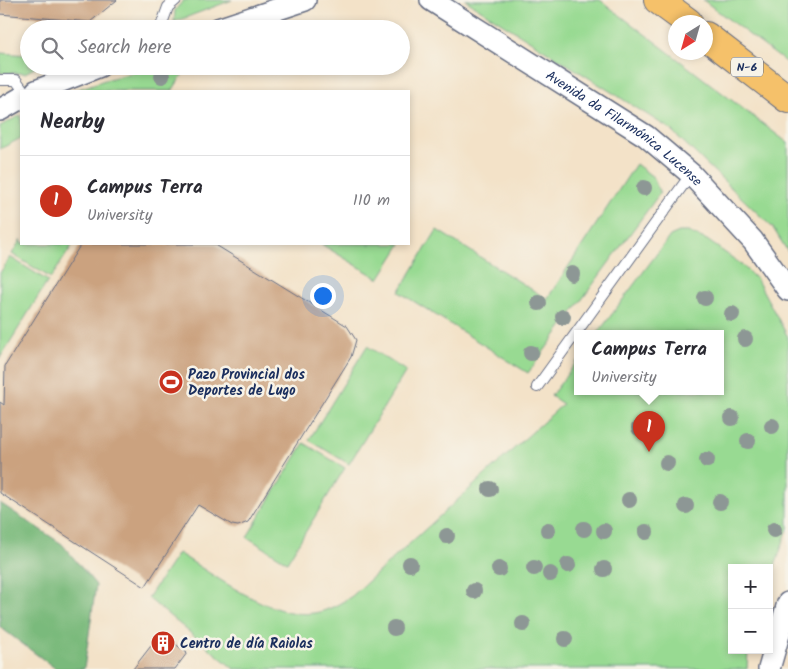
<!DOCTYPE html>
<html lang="en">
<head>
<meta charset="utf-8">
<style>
	:root { --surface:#fff; --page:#f2f2f3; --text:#2b2b33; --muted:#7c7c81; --line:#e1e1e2; --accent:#c8321e }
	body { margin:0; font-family:Kalam,sans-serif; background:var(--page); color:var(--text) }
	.controls { position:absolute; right:15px; bottom:15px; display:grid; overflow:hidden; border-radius:0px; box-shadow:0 2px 8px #0003 }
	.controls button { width:45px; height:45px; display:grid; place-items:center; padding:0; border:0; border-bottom:1px solid var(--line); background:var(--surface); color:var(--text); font:25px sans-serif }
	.compass { position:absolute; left:668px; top:15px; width:45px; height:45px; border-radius:50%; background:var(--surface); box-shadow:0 2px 8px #0003; rotate:217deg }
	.you { position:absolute; left:322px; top:295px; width:18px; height:18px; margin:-12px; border:4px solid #fff; border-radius:50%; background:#1a73e8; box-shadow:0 0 0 8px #1a73e833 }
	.badge { display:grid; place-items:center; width:32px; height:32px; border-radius:50%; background:var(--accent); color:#fff; font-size:16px; font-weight:700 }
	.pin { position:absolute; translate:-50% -41px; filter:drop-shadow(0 1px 2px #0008) }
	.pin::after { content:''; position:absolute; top:26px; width:18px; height:15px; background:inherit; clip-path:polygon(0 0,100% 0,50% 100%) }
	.popup { position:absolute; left:574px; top:330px; width:150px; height:65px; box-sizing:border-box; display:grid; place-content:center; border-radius:0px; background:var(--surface); filter:drop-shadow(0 1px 4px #0005); font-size:16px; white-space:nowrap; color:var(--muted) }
	.popup b { font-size:19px; color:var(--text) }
	.popup::after { content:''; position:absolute; left:50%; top:100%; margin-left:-10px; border:10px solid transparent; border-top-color:var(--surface) }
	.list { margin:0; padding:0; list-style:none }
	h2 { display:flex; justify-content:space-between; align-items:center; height:65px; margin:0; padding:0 20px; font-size:21px }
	h2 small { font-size:16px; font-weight:400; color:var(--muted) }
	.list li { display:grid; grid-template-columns:32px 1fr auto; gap:15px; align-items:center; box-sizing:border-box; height:90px; padding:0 20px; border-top:1px solid var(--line) }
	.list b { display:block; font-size:19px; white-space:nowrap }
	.list p { margin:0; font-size:16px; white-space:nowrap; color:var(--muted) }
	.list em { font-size:16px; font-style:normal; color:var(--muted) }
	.icon { flex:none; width:28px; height:28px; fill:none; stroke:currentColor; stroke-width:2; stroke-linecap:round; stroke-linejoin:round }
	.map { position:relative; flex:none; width:788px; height:669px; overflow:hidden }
	.search { position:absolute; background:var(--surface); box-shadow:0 2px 8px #0003; left:20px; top:20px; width:390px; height:55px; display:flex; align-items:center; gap:12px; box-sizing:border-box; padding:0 18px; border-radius:28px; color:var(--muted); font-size:19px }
	.panel { position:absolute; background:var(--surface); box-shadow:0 2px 8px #0003; left:20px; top:90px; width:390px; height:155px; border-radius:0px }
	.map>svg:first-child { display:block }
</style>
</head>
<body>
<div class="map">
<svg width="788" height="669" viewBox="0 0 788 669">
	<rect width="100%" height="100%" fill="#f7f3e8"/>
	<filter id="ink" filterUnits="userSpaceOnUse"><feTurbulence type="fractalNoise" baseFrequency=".02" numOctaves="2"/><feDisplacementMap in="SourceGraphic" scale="10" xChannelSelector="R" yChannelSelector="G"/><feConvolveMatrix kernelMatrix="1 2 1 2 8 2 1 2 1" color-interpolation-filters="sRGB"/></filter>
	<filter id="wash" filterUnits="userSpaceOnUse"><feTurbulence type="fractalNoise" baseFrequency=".0096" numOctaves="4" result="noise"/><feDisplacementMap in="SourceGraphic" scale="20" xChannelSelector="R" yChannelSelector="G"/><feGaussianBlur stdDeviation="1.12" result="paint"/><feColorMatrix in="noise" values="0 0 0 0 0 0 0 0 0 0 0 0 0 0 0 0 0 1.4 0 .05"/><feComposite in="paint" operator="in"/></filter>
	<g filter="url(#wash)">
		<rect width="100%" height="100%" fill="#f3e2c8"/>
		<!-- green -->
		<path fill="#98da92" stroke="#5a8478" d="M 184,0 L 232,0 L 174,22 L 175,10 Z
			M 465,0 L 600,0 L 788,143 L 788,252 L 773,228 L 670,129 Z
			M 703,0 L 788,0 L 788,64 Z
			M 0,53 L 29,55 L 29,66 L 38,66 L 25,73 L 0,73 Z
			M 158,66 L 175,66 L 184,72 L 172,91 L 73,91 L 105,80 Z
			M 21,115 L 21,138 L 0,149 L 0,126 Z
			M 636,164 L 653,177 L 660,193 L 528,373 L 399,292 L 437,230 L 547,299 Z
			M 679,232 L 688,232 L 707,240 L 741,264 L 757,280 L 788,337 L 788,528 L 769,584 L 769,568 L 732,568 L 732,650 L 748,650 L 747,669 L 234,669 L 148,598 L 178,553 C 213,574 272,620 314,613 C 328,611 341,603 352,596 L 563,404 L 551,396 L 578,360 L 578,391 L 720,391 L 720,333 L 598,333 L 670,236 Z
			M 21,239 L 21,244 L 73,244 L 51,278 L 12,254 Z
			M 321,244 L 401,244 L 379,279 Z
			M 10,257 L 48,281 L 0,358 L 0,273 Z
			M 367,346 L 406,371 L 349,464 L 309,440 Z
			M 304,443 L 345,468 L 287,562 L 247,537 Z"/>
		<!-- forest -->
		<path fill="#7aba7c" stroke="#4a746d" d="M 0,503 L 62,544 L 96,585 L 84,669 L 56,669 L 0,627 Z"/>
		<g id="blocks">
			<!-- building -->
			<path fill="#cba27f" d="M 0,0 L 117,0 L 90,22 L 0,14 Z
				M 81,244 L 214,244 L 347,326 L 356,340 L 351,357 L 248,522 L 238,526 L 232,525 L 198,505 L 145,587 L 0,493 L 0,402 L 4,405 L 5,366 Z
				M 161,633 L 187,653 L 175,669 L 133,669 Z"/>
		</g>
	</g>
	<g filter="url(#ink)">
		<use href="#blocks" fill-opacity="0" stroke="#676e83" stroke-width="1"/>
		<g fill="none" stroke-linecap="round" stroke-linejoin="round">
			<defs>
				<path id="service" d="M 160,29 L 168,7 L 176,0
					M 0,80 L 16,80 L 24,91
					M 537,387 L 691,174"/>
				<g id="minor">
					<path id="s1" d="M 431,0 L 646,136 L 691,174 L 753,241 L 788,290"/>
					<path d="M 218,29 L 305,0"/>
					<path d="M 36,91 L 100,66"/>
					<path d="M 0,110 L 21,98"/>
					<path d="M 769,669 L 788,603"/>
				</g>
				<path id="trunk" d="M 658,0 L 688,22
					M 706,36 L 788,99"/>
			</defs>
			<!-- service casing -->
			<use href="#service" stroke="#676e83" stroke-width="12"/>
			<!-- minor casing -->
			<use href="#minor" stroke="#676e83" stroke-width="24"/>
			<!-- trunk casing -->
			<use href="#trunk" stroke="#676e83" stroke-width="30"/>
			<!-- service -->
			<use href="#service" stroke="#fff" stroke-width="10"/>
			<!-- minor -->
			<use href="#minor" stroke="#fff" stroke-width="21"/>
			<!-- trunk -->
			<use href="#trunk" stroke="#f5c16b" stroke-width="28"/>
		</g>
		<!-- trees -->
		<g fill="#8d9795">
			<circle cx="162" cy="76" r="8"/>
			<circle cx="644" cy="188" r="8"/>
			<circle cx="572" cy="274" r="8"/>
			<circle cx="705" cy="298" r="8"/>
			<circle cx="539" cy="303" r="8"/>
			<circle cx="732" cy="314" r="8"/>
			<circle cx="563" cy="317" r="8"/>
			<circle cx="745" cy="339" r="8"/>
			<circle cx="531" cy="353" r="8"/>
			<circle cx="732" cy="418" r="8"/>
			<circle cx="772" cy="426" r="8"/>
			<circle cx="639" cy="428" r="8"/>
			<circle cx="748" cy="441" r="8"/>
			<circle cx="707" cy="460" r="8"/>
			<circle cx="667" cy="463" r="8"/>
			<circle cx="490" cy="489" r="8"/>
			<circle cx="629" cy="500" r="8"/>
			<circle cx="720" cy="502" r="8"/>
			<circle cx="686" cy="506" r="8"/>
			<circle cx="584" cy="529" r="8"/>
			<circle cx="548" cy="530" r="8"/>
			<circle cx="774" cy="530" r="8"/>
			<circle cx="604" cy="531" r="8"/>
			<circle cx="646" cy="532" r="8"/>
			<circle cx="447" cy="536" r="8"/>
			<circle cx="410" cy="564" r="8"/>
			<circle cx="568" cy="565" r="8"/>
			<circle cx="534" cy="568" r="8"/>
			<circle cx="499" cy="569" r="8"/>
			<circle cx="604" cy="569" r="8"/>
			<circle cx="550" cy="574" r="8"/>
			<circle cx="474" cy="591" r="8"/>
			<circle cx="523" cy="624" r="8"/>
			<circle cx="394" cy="628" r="8"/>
			<circle cx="565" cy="639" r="8"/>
		</g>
	</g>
	<!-- icons -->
	<defs>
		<symbol id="stadium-disc" viewBox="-11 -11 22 22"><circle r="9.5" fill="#c8321e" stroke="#f7f3e8"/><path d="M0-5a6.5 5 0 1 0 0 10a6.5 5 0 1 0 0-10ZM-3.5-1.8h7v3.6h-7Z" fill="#fff"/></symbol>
		<symbol id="building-disc" viewBox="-11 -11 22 22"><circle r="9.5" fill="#c8321e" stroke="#f7f3e8"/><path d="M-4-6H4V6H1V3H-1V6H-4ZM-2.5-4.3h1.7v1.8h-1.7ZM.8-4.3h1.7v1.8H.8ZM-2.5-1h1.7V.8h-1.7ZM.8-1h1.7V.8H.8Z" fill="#fff"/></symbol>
	</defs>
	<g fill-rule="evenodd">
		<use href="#stadium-disc" x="157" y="368" width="28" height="28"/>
		<use href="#building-disc" x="149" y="629" width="28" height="28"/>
	</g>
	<g text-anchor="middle" stroke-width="5" stroke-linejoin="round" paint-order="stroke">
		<!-- shield labels -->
		<rect fill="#f7f3e8" stroke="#5d6a87" stroke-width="1" x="731" y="57.5" width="32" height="19" rx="4"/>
		<g font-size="12" font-weight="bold" fill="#1b2f5e">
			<text x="747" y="71">N-6</text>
		</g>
		<!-- street labels -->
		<g font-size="14" fill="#1b2f5e" stroke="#f7f3e8">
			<text dy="5" stroke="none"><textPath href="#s1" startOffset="232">Avenida da Filarmónica Lucense</textPath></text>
		</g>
		<!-- poi labels -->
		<g font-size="14" font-weight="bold" fill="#1b2f5e" stroke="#f7f3e8" text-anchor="start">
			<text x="188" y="379">Pazo Provincial dos<tspan x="188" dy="16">Deportes de Lugo</tspan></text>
			<text x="180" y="648">Centro de día Raiolas</text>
		</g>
	</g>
</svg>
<div class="controls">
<button>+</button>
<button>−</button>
</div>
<svg class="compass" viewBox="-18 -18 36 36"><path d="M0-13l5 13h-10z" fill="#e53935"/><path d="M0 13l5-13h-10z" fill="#7c7c81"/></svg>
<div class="you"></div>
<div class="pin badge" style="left:649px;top:452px">1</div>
<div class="popup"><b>Campus Terra</b>University</div>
<div class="search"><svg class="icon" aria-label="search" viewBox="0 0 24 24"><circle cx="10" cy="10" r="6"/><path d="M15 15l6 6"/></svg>Search here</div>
<section class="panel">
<h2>Nearby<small></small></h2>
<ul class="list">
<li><span class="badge">1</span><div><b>Campus Terra</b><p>University</p></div><em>110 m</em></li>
</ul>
</section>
</div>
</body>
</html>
